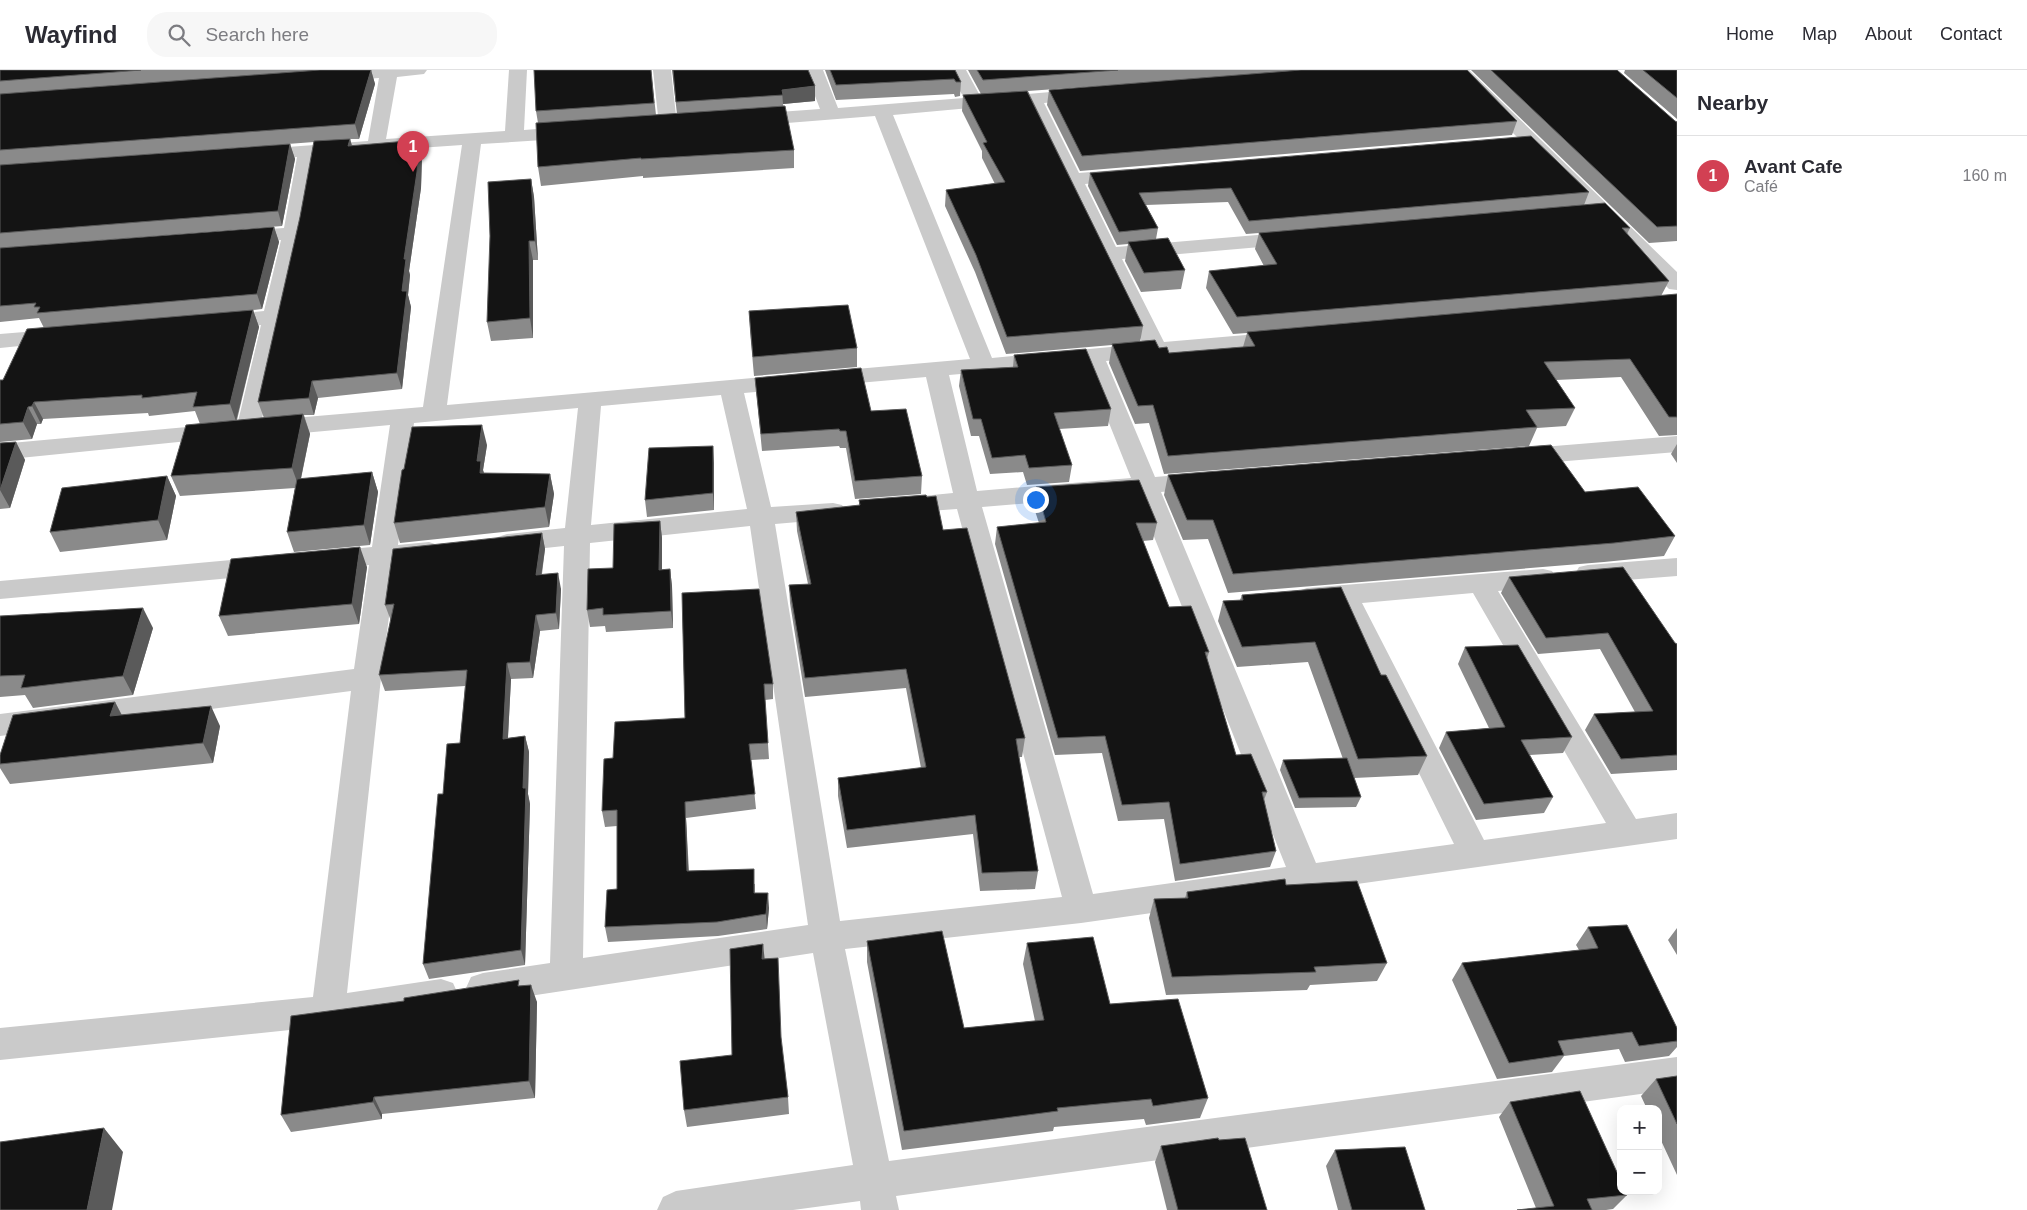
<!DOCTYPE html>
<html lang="en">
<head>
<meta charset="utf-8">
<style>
	:root { --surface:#fff; --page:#f7f7f7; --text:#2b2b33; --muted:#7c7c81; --line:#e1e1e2; --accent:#d24053 }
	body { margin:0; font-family:Helvetica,sans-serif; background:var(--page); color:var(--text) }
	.controls { position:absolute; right:15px; bottom:15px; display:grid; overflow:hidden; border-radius:10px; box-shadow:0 5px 20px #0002 }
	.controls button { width:45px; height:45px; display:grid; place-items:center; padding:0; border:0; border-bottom:1px solid var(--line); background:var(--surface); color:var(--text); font:25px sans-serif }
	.you { position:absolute; left:1035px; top:429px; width:18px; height:18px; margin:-12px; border:4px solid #fff; border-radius:50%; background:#1a73e8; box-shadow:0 0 0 8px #1a73e833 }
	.badge { display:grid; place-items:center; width:32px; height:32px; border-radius:50%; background:var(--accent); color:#fff; font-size:16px; font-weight:700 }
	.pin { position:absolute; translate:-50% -41px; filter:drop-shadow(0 1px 2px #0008) }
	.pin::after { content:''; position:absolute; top:26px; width:18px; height:15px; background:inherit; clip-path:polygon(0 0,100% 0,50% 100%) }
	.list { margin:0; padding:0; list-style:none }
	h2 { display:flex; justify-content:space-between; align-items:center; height:65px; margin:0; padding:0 20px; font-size:21px }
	h2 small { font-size:16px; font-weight:400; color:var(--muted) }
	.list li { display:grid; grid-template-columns:32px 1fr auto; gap:15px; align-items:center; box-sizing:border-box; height:80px; padding:0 20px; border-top:1px solid var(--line) }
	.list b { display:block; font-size:19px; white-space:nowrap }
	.list p { margin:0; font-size:16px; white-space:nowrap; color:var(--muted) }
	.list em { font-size:16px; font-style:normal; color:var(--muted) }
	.icon { flex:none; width:28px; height:28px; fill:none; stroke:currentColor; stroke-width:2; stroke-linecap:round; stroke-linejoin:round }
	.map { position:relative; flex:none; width:1677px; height:1140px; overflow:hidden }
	header { display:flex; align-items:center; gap:30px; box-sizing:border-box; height:70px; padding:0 25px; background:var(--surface); border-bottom:1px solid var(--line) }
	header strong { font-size:24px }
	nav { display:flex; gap:28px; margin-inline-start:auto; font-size:18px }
	.search { width:350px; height:45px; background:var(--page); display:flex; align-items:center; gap:12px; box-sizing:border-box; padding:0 18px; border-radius:20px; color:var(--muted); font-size:19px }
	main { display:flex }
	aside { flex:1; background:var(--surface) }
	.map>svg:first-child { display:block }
</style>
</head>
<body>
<header>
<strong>Wayfind</strong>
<div class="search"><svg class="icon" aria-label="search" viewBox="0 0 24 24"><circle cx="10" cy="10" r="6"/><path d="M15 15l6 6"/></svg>Search here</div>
<nav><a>Home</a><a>Map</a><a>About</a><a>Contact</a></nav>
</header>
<main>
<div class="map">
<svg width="1677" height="1140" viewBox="0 0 1677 1140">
	<rect width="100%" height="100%" fill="#fff"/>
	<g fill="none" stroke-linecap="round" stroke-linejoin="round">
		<!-- minor -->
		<path fill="#cacaca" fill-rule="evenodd" d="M 346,0 L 427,0 L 424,4 L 397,7 L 386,69 L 505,61 L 509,0 L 527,0 L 524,60 L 575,56 L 582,58 L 584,62 L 582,66 L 575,68 L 481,74 L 447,335 L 970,289 L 875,46 L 750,56 L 744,54 L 741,50 L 744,46 L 750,44 L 820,39 L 805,0 L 823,0 L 838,38 L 964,28 L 948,0 L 966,0 L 984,33 L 981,37 L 893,45 L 992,288 L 1143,274 L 1027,35 L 994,37 L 988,36 L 985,32 L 988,28 L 994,27 L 1085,19 L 1091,20 L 1094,24 L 1091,28 L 1044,33 L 1079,103 L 1126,99 L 1133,101 L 1136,105 L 1133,109 L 1085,114 L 1116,177 L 1294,162 L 1301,164 L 1304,168 L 1301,172 L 1294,174 L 1122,189 L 1164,272 L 1281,262 L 1289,264 L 1292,269 L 1289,274 L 1106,291 L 1155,407 L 1202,403 L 1211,405 L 1214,411 L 1211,417 L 1161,422 L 1316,793 L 1454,774 L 1336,535 L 1307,538 L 1298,535 L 1294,528 L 1298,521 L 1307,518 L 1543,499 L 1552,501 L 1556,508 L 1552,515 L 1543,517 L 1498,521 L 1636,749 L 1677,743 L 1677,769 L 1081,853 L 845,879 L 889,1091 L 1677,987 L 1677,1019 L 896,1126 L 899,1140 L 861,1140 L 860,1131 L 793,1140 L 657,1140 L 663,1127 L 676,1121 L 853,1095 L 813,883 L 483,933 L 471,929 L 466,918 L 471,907 L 483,903 L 550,893 L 564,476 L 507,482 L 498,479 L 494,473 L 498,467 L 507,464 L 565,458 L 578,338 L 414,353 L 398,475 L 429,472 L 438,475 L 442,481 L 438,487 L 396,493 L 381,608 L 347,923 L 441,909 L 453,913 L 458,924 L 453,935 L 441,939 L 328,956 L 0,990 L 0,958 L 313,927 L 351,621 L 0,666 L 0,644 L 354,599 L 369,495 L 328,499 L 319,496 L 315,490 L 319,484 L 328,481 L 372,477 L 390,355 L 270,366 L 262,363 L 260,360 L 256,365 L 248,368 L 240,365 L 236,360 L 261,255 L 218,259 L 210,257 L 207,252 L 210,247 L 264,241 L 281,170 L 238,173 L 231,171 L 228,167 L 231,163 L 238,161 L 284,158 L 297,87 L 256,90 L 249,88 L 247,84 L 249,80 L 368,71 L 379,8 L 336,11 L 330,10 L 327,6 L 330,2 ZM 462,75 L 423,337 L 270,350 L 261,353 L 303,163 L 317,85 ZM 1085,293 L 1131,408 L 977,421 L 949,305 ZM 926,307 L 953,423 L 892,429 L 888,435 L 892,441 L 901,443 L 957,439 L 1062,827 L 840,851 L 775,454 L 833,449 L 842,447 L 846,441 L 842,435 L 833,433 L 771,437 L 744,323 ZM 721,325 L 747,439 L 591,455 L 601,336 ZM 1137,424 L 1286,797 L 1093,824 L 982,437 ZM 750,456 L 808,855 L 583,888 L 590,473 ZM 1473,523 L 1606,753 L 1484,770 L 1362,533 Z
			M 653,0 L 671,0 L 677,55 L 675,59 L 668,61 L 661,59 L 659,55 Z
			M 1450,0 L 1469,0 L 1677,202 L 1677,220 L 1669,219 Z
			M 61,259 L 69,261 L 72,266 L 69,271 L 0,278 L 0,264 Z
			M 220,354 L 228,357 L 232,362 L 228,367 L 0,390 L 0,374 Z
			M 1677,366 L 1677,382 L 1519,395 L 1510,393 L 1507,387 L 1510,381 L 1519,379 Z
			M 265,487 L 274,490 L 278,496 L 274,502 L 265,505 L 0,529 L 0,511 Z
			M 1677,488 L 1677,506 L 1588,513 L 1579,511 L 1575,504 L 1579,497 L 1588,495 Z"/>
	</g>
	<!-- wall -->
	<path fill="#8a8a8a" d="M 0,0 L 371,0 L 375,14 L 359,69 L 350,69 L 352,75 L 422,86 L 421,118 L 409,201 L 410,205 L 408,225 L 411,237 L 402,319 L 318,328 L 314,345 L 304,345 L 310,364 L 301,409 L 372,402 L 378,422 L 370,475 L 294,482 L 287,462 L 295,418 L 180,426 L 171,406 L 200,354 L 195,341 L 149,346 L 148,343 L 43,349 L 41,354 L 37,354 L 32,369 L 0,372 L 0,310 L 3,310 L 44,258 L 39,248 L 0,252 L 0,178 L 274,157 L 279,172 L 262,239 L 253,240 L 259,257 L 237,350 L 264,348 L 258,332 L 300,147 L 314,72 L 0,95 Z
		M 651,0 L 656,45 L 677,44 L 672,0 L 808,0 L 815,16 L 815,31 L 783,34 L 794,80 L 794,98 L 643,108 L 643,106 L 541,116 L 538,97 L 538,53 L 536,41 Z
		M 825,0 L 955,0 L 961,12 L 960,26 L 955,27 L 954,24 L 836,30 Z
		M 968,0 L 1467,0 L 1517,51 L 1512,65 L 1080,101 L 1047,35 L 1049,20 L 1125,14 L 1028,21 L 1143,256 L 1140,272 L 1159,278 L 1169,283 L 1243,277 L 1247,263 L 1233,264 L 1206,218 L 1209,201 L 1264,196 L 1255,179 L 1259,163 L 1246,164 L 1228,132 L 1146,135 L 1158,158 L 1156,169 L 1185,200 L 1181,219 L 1141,222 L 1125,191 L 1128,174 L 1117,175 L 1088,116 L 1090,103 L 1589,122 L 1584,135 L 1630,158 L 1627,164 L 1669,211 L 1661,226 L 1677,224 L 1677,365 L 1659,366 L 1621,307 L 1556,310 L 1575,338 L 1566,356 L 1537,358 L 1529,376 L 1164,404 L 1149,353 L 1135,354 L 1109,293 L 1112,275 L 1006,284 L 975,202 L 945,136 L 946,120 L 995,114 L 982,88 L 982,81 L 962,41 L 963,25 L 981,24 Z
		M 1471,0 L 1617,0 L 1675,51 L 1677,52 L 1677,171 L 1649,173 Z
		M 1625,0 L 1677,0 L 1677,49 L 1624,3 Z
		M 290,74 L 295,89 L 282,156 L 0,178 L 0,95 Z
		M 531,109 L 534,127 L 538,190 L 533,190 L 533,268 L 491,271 L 487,252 Z
		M 749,241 L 857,278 L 857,297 L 754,306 L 750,261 Z
		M 1014,285 L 1111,339 L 1108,356 L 1059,359 L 1072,395 L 1069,412 L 1027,415 L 1023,402 L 990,404 L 979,366 L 971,366 L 959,316 L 961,300 L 1013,297 Z
		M 755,308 L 871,341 L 922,406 L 921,424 L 855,429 L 846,378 L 840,378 L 839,376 L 762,381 Z
		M 16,372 L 25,390 L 10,438 L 0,439 L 0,373 Z
		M 1677,374 L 1677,393 L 1671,384 Z
		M 487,375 L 483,400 L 484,403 L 550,404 L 554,424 L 549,457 L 400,473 L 394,453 Z
		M 714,393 L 714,440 L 647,447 L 645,430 Z
		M 1168,405 L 1585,422 L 1675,466 L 1664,486 L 1604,492 L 1228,523 L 1208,469 L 1183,470 L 1164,425 Z
		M 167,406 L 176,426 L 167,470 L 60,482 L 50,462 Z
		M 1036,417 L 1157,453 L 1153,470 L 1143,471 L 1169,537 L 1209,582 L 1207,589 L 1236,685 L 1267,722 L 1264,730 L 1276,781 L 1270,797 L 1175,811 L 1164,749 L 1118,751 L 1102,683 L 1055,685 L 995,474 L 997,457 L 1039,453 L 1033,435 Z
		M 927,427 L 943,460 L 1025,668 L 1022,687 L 1019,687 L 1038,801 L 1035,819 L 980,821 L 973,764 L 847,778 L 838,726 L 838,708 L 921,698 L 906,618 L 805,627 L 790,533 L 789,515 L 808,514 L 797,461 L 796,442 L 859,436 L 859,430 Z
		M 660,451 L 662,468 L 662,500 L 670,499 L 672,516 L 673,558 L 606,562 L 605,556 L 590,557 L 587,540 L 613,498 Z
		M 542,463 L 545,479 L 542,504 L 561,519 L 559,559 L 540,561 L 533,608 L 511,609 L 508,668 L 525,666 L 529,682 L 528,724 L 530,734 L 525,895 L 429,909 L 423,894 L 443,724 L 460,673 L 465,616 L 385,621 L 379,605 L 391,551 L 385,535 Z
		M 367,497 L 359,554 L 228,566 L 219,546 Z
		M 1509,507 L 1677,574 L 1677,700 L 1611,704 L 1585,660 L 1594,644 L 1635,642 L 1600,579 L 1538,584 L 1501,523 Z
		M 682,523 L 773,614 L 773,629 L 765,630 L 769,689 L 751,690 L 756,739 L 686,748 L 689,801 L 755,814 L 755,823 L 769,838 L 767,859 L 718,866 L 608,872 L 605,857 L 617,819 L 617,756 L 605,757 L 602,741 L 613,688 L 685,648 Z
		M 1242,525 L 1381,605 L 1427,686 L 1418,705 L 1354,708 L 1361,727 L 1356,737 L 1295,738 L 1280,700 L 1283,690 L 1343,689 L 1308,592 L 1237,597 L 1218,551 L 1223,531 L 1240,530 Z
		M 0,546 L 153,558 L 133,625 L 33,638 L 25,625 L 0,627 Z
		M 1465,577 L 1572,667 L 1563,683 L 1530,685 L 1553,727 L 1544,743 L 1476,750 L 1439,678 L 1446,662 L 1489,658 L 1458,594 Z
		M 115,632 L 122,645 L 220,656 L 213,693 L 10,714 L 0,698 L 0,685 Z
		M 1286,815 L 1387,893 L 1377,911 L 1310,915 L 1307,920 L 1166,925 L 1149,848 L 1154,829 L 1185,828 L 1187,822 Z
		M 1588,857 L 1677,958 L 1677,977 L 1669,986 L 1625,992 L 1619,979 L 1564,986 L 1552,1002 L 1497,1009 L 1452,910 L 1462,893 L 1579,880 L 1576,875 Z
		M 1677,858 L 1677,885 L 1668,870 Z
		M 867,871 L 964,958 L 1035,951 L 1023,894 L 1027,873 L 1110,934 L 1208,1028 L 1200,1048 L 1146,1055 L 1144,1049 L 1054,1057 L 1053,1061 L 902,1080 L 867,892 Z
		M 764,889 L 781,972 L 788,1027 L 789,1044 L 687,1057 L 684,1040 L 732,985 Z
		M 520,916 L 537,932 L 535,1028 L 382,1044 L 382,1049 L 291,1062 L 281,1045 Z
		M 1677,1006 L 1677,1105 L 1658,1064 L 1658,1039 L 1647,1039 L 1641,1026 L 1656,1009 Z
		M 1510,1032 L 1627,1125 L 1613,1139 L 1606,1140 L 1517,1140 L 1536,1138 L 1499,1047 Z
		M 1219,1070 L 1267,1140 L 1167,1140 L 1155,1092 L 1161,1076 Z
		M 1335,1080 L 1425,1140 L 1338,1140 L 1326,1096 Z"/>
	<!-- shaded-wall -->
	<path fill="#5a5a5a" d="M 371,0 L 375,14 L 359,69 L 355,54 Z
		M 815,16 L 815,31 L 783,34 L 782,20 Z
		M 350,69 L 354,84 L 348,76 Z
		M 419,70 L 422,86 L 421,118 L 409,201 L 410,205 L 408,225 L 411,237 L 402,319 L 397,303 L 404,189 Z
		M 290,74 L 295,89 L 282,156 L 278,141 Z
		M 531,109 L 534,127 L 538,190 L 535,171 Z
		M 274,157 L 279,172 L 262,239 L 257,224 Z
		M 529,171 L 533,190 L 533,268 L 530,248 Z
		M 253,240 L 259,257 L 236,351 L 230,334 Z
		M 312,311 L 318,328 L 314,345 L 309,328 Z
		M 34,332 L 43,349 L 41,354 L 32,336 Z
		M 28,337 L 37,354 L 32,369 L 23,352 Z
		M 303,344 L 310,364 L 299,417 L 292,398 Z
		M 482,355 L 487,375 L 483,400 L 486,411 L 484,422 L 477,391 Z
		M 16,372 L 25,390 L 10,438 L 0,420 Z
		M 713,376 L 714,393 L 714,440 L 713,423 Z
		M 372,402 L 378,422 L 370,475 L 364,455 Z
		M 550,404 L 554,424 L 549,457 L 545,437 Z
		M 167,406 L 176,426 L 167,470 L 158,450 Z
		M 660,451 L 662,468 L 662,517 L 659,500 Z
		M 542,463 L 545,479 L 539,521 L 536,505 Z
		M 360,477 L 367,497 L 359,554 L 352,534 Z
		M 670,499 L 672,516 L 673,558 L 671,541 Z
		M 558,503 L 561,519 L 559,559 L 556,543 Z
		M 143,538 L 153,558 L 133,625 L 123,606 Z
		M 536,545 L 540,561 L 533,608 L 530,592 Z
		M 507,593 L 511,609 L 507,684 L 503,669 Z
		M 115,632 L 125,652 L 110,646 Z
		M 211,636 L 220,656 L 213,693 L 203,673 Z
		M 525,666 L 529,682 L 528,724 L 530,734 L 525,895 L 521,880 L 523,718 Z
		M 685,732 L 686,748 L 689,816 L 687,801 Z
		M 768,823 L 769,838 L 767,859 L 766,844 Z
		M 763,874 L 765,892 L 762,889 Z
		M 531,915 L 537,932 L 535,1028 L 529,1011 Z
		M 374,1027 L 382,1044 L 382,1049 L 373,1032 Z
		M 104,1058 L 123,1082 L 112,1140 L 87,1140 Z"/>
	<!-- building -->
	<path fill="#141414" stroke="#5a5a5a" d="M 0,0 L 141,0 L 0,11 Z
		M 320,0 L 371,0 L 355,54 L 0,80 L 0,24 Z
		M 534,0 L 651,0 L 654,33 L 536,41 Z
		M 673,0 L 808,0 L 815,16 L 782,20 L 783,25 L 676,32 Z
		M 830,0 L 955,0 L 961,12 L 956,12 L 954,9 L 836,15 Z
		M 977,0 L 1118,0 L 983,10 Z
		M 1301,0 L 1467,0 L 1517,51 L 1082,86 L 1049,20 Z
		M 1491,0 L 1617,0 L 1675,51 L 1677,52 L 1677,156 L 1657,157 Z
		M 1643,0 L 1677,0 L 1677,28 Z
		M 1027,21 L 1143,256 L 1007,267 L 976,185 L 946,120 L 1005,112 L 983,73 L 987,72 L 963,25 Z
		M 785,36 L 794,80 L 641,89 L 641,88 L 538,97 L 536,53 Z
		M 1531,66 L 1589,122 L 1249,151 L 1231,118 L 1139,123 L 1158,158 L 1119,162 L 1090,103 Z
		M 350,69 L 348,76 L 419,70 L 417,102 L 404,189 L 406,189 L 402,221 L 407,221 L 397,303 L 312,311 L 309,328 L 258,332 L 300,147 L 314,71 Z
		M 290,74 L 278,141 L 0,163 L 0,95 Z
		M 531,109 L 535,171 L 529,171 L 530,248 L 487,252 L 490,166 L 488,112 Z
		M 1605,133 L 1630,158 L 1622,158 L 1669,211 L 1237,247 L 1209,201 L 1277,194 L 1259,163 Z
		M 274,157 L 257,224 L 37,243 L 40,237 L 34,237 L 36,233 L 0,236 L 0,178 Z
		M 1168,168 L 1185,200 L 1144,203 L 1128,172 Z
		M 1677,224 L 1677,347 L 1669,347 L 1630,289 L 1544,292 L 1575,338 L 1526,340 L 1537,357 L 1168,386 L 1153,335 L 1138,336 L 1112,274 L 1155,270 L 1159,278 L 1167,277 L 1169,283 L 1255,276 L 1247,262 Z
		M 848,235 L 857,278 L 753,287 L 749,241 Z
		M 253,240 L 230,334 L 193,337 L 197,322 L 142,328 L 142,325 L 34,332 L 32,336 L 28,337 L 23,352 L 0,354 L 0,310 L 3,310 L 27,259 Z
		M 1086,279 L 1111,339 L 1054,343 L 1072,395 L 1029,398 L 1025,385 L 992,388 L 981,349 L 973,349 L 961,300 L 1018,297 L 1014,285 Z
		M 861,298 L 871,341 L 906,339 L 922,406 L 855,411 L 846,361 L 840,361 L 839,359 L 761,364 L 755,308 Z
		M 303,344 L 292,398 L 171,406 L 186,355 Z
		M 482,355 L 477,391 L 481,391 L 480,403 L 550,404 L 545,437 L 394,453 L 402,400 L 404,399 L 412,357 Z
		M 16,372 L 0,420 L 0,373 Z
		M 1551,375 L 1585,422 L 1638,417 L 1675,466 L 1614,473 L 1233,504 L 1213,450 L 1187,450 L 1168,405 Z
		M 713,376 L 713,423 L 645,430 L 649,378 Z
		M 372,402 L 364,455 L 287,462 L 297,409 Z
		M 167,406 L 158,450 L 50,462 L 62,418 Z
		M 1139,410 L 1157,453 L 1136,453 L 1169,537 L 1191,536 L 1209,582 L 1205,582 L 1236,685 L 1251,684 L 1267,722 L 1262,722 L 1276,781 L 1180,794 L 1169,732 L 1122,735 L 1105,666 L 1058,668 L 997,457 L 1046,452 L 1036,417 Z
		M 926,425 L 927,427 L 936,426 L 943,460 L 967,458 L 1025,668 L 1016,669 L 1038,801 L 982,803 L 975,745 L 847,760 L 838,708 L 926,697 L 906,599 L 805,608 L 789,515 L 811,514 L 796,442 L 860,435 L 859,430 Z
		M 660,451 L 659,500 L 670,499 L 671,541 L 603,545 L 603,538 L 587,540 L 588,499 L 613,498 L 614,454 Z
		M 542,463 L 536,505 L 558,503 L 556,543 L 536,545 L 530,592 L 507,593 L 503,669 L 525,666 L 523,718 L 526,718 L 521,880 L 423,894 L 438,724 L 443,724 L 447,674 L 460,673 L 467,600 L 379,605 L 394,534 L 385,535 L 393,479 Z
		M 360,477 L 352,534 L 219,546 L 231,489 Z
		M 1623,497 L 1675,573 L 1677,574 L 1677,685 L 1621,689 L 1594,644 L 1653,641 L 1608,563 L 1546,568 L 1509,507 Z
		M 1341,517 L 1381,605 L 1386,605 L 1427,686 L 1358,689 L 1315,572 L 1242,577 L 1223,531 L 1243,530 L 1242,525 Z
		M 759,519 L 773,614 L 764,614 L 768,673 L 749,674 L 755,724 L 685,732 L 687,801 L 754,799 L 754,823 L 768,823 L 766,844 L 717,852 L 605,857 L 607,820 L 617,819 L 617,740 L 602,741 L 604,689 L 613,688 L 615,652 L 685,648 L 682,523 Z
		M 143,538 L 123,606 L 21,618 L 25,605 L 0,606 L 0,546 Z
		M 1518,575 L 1572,667 L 1521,670 L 1553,727 L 1484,734 L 1446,662 L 1505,657 L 1465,577 Z
		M 115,632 L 110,646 L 211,636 L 203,673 L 0,694 L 0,685 L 13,645 Z
		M 1347,688 L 1361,727 L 1299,728 L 1283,690 Z
		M 1285,809 L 1286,815 L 1357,811 L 1387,893 L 1314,897 L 1316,902 L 1172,907 L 1154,829 L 1188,828 L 1187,822 Z
		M 1627,855 L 1677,958 L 1677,971 L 1639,976 L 1632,962 L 1558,971 L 1564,985 L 1509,993 L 1462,893 L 1598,878 L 1588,857 Z
		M 942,861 L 964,958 L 1044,950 L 1027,873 L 1093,867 L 1110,934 L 1178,929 L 1208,1028 L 1153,1036 L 1151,1029 L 1057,1038 L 1058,1041 L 904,1061 L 867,871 Z
		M 763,874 L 762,889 L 778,888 L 781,967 L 788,1027 L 684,1040 L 680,991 L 732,985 L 730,879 Z
		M 519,910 L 518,916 L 531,915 L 529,1011 L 374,1027 L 373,1032 L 281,1045 L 291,946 L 404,931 L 404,928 Z
		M 1677,1006 L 1677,1054 L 1656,1009 Z
		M 1580,1021 L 1621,1111 L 1621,1121 L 1626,1121 L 1627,1125 L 1587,1129 L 1592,1140 L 1517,1140 L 1554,1136 L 1510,1032 Z
		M 104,1058 L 87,1140 L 0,1140 L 0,1072 Z
		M 1218,1068 L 1219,1070 L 1245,1068 L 1267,1140 L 1178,1140 L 1161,1076 Z
		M 1405,1077 L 1425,1140 L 1352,1140 L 1335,1080 Z"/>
</svg>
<div class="controls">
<button>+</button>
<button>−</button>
</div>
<div class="you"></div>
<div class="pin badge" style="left:413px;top:102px">1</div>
</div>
<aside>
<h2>Nearby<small></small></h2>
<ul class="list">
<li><span class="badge">1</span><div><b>Avant Cafe</b><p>Café</p></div><em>160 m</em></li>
</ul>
</aside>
</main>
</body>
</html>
